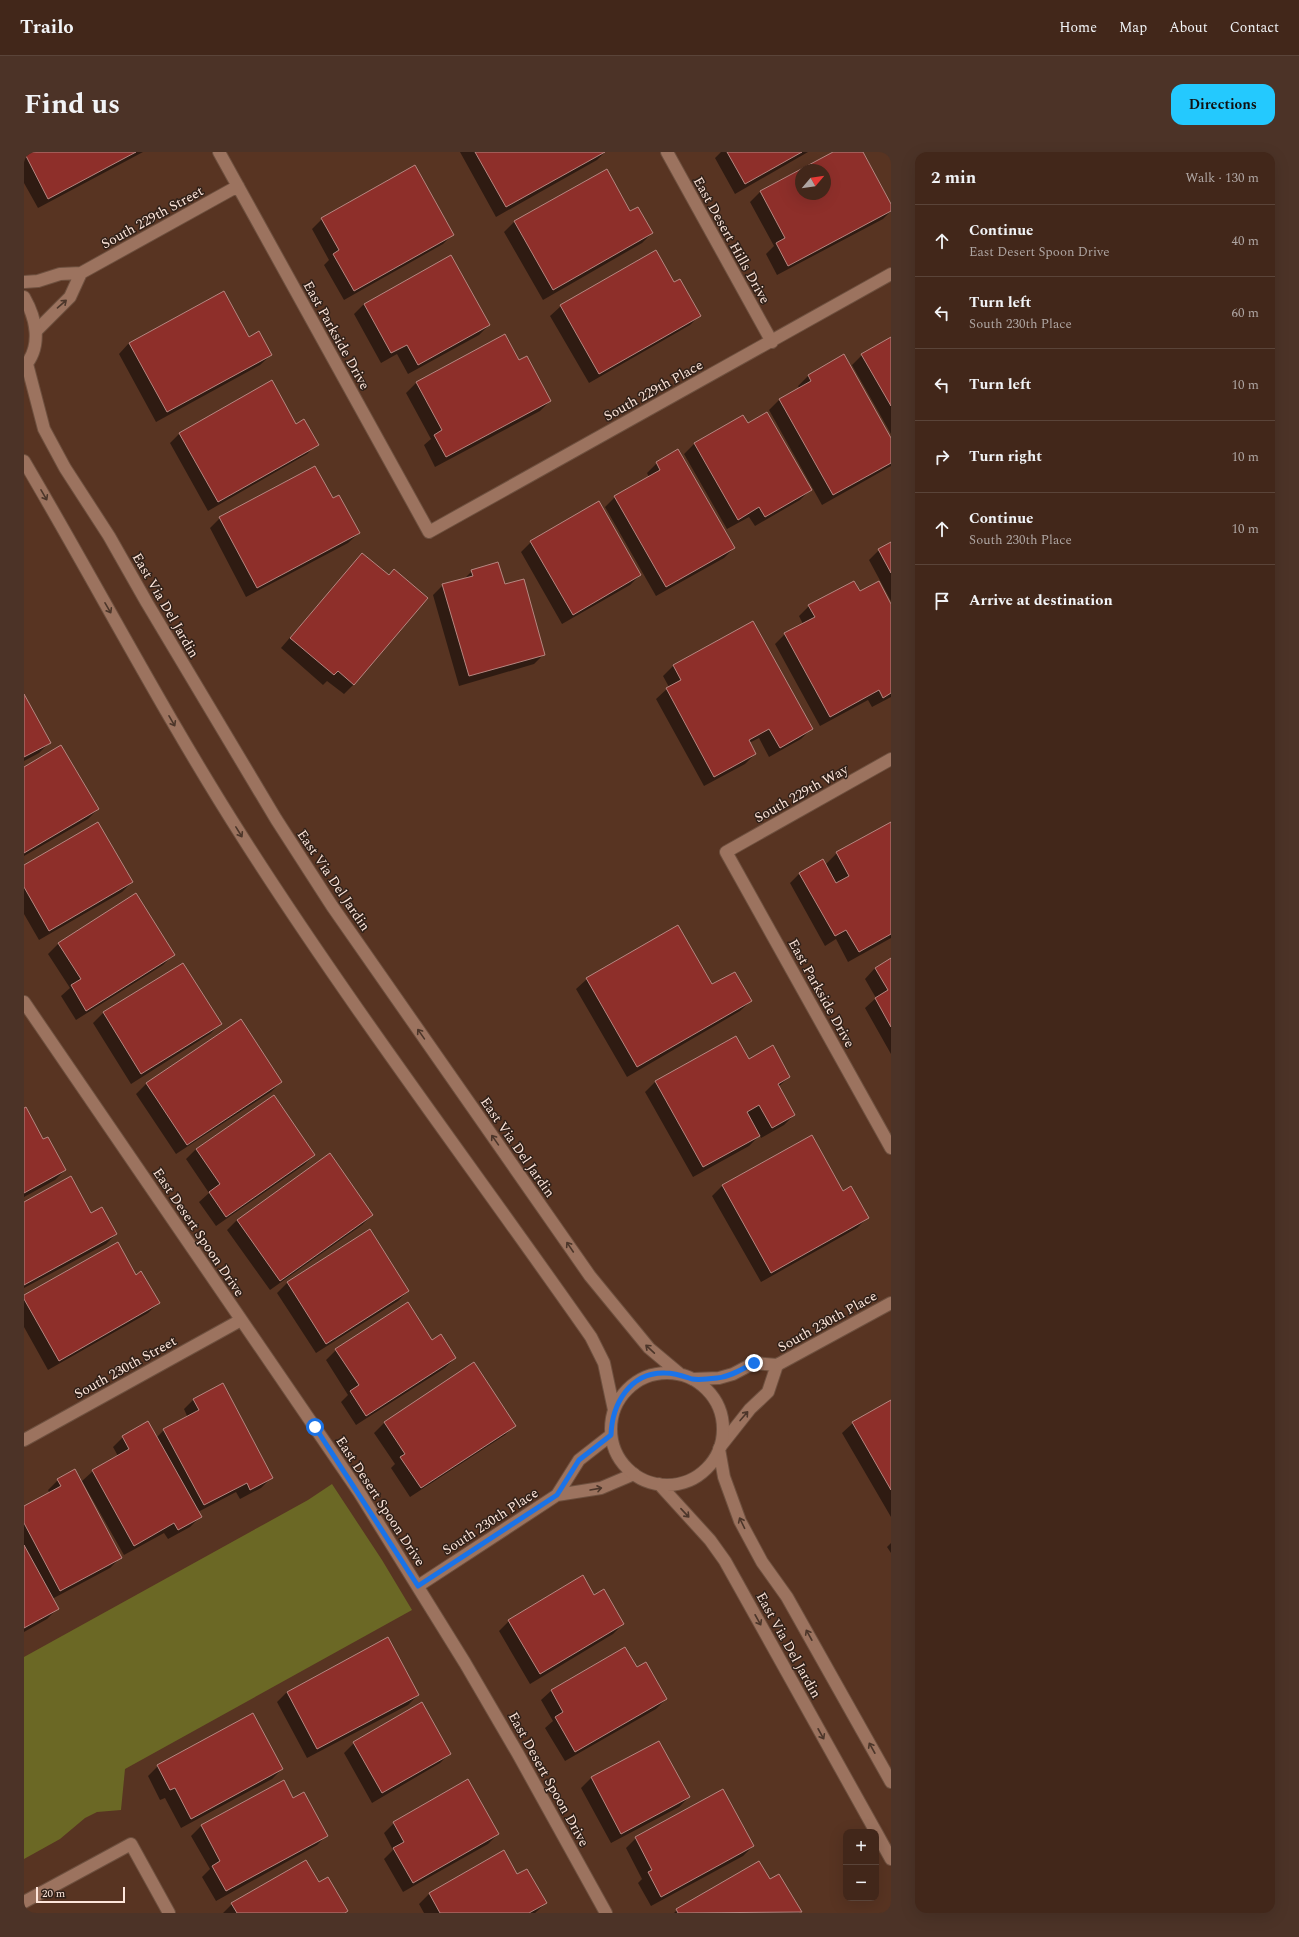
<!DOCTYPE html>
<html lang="en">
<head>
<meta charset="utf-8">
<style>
	:root { --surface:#42271a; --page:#4c3327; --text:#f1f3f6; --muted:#aea5a2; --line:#5a4439; --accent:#24c9fe }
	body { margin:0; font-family:Spectral,serif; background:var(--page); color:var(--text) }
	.controls { position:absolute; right:12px; bottom:12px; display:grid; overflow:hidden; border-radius:8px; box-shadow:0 4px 16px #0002 }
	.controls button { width:36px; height:36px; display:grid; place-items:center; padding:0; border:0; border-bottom:1px solid var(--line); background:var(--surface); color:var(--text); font:20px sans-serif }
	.compass { position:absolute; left:771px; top:12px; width:36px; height:36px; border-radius:50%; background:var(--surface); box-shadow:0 4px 16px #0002; rotate:61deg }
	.scale { position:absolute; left:12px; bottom:10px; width:89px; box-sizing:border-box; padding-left:4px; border:2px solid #fde5da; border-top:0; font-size:11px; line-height:14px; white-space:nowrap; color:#fde5da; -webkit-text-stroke:3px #312119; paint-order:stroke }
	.stop { position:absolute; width:12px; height:12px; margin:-9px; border:3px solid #1a73e8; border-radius:50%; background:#fff }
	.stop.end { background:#1a73e8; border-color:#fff; box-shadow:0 1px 4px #0008 }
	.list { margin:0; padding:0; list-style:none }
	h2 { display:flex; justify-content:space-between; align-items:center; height:52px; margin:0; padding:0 16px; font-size:17px }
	h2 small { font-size:13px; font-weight:400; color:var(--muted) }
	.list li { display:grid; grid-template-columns:26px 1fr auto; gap:12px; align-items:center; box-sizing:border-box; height:72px; padding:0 16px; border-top:1px solid var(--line) }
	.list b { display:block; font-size:15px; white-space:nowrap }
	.list p { margin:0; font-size:13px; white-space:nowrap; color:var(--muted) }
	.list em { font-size:13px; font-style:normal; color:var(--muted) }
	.icon { flex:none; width:22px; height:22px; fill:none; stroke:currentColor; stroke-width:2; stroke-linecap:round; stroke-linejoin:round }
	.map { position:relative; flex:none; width:867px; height:1761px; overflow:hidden; border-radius:12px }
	header { display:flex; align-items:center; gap:24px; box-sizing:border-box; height:56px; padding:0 20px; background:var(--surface); border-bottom:1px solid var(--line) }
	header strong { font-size:19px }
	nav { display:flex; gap:22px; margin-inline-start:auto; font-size:14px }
	.intro { display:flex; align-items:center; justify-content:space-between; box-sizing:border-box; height:96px; padding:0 24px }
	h1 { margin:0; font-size:28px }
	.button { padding:10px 18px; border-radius:12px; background:var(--accent); color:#111; font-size:14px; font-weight:700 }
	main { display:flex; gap:24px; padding:0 24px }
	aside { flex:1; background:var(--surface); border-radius:12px; box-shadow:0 4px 16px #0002 }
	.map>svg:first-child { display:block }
</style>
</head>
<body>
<header>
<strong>Trailo</strong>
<nav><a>Home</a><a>Map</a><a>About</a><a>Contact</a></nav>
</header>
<div class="intro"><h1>Find us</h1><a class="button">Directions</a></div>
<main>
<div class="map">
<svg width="867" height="1761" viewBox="0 0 867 1761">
	<rect width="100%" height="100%" fill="#583422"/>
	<!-- green -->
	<path fill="#6b6825" d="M 308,1332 L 358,1408 L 388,1458 L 101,1617 L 97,1658 L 73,1660 L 61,1666 L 36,1687 L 0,1707 L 0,1505 L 284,1348 Z"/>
	<!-- shadow -->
	<path fill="#0007" d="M 0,0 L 119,0 L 14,56 L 0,31 Z
		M 436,0 L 581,0 L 573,8 L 472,65 Z
		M 697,0 L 784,0 L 711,42 L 691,6 Z
		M 812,0 L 838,0 L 867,54 L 867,59 L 859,67 L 753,123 L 742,102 L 750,94 L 726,50 L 736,40 L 777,18 L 777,42 L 801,42 L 801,18 L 778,18 Z
		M 582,18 L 606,60 L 628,81 L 618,91 L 519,148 L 480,80 L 490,70 Z
		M 298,67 L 429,82 L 419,92 L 320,148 L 300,113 L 305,108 L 288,77 Z
		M 632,99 L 650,131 L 676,163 L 666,173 L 565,231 L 526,164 L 537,154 Z
		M 200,140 L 225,186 L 247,203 L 236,213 L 132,270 L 95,202 L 105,191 Z
		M 340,152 L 465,173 L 455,183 L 384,222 L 373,202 L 357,211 L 330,162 Z
		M 481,184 L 495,210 L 526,249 L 516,259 L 411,315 L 400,293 L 407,287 L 382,241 L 392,231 Z
		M 867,186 L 867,282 L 828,213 L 838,203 Z
		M 820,204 L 867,288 L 867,314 L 798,353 L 745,258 L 755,248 L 775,236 L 774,234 L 784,224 Z
		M 719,264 L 724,272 L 786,338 L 776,348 L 731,374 L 725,365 L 703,377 L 660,302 L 670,292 Z
		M 272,273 L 293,292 L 283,302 L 184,359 L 146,291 L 156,281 Z
		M 633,311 L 710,396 L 700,406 L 632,444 L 581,355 L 591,345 L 625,325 L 623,321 Z
		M 308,348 L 335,381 L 324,391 L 222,445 L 186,376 L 196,366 Z
		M 507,390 L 616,423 L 606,433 L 538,472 L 497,400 Z
		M 867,391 L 867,449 L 845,408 L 855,398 Z
		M 338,402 L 364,424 L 330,532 L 320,542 L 303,529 L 299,533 L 257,496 Z
		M 448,419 L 480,434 L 520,502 L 510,512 L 435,534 L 409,443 L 419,433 L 439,428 Z
		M 836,441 L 867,454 L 867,545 L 848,555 L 844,548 L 796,574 L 751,492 L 761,482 L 779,472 L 775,464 L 785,454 Z
		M 729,470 L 787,577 L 777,587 L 745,605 L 735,586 L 725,591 L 731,602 L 721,612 L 680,634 L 632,547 L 645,535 L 639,524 L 649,514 Z
		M 0,544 L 25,591 L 15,601 L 0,609 Z
		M 0,616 L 74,657 L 64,667 L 0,704 Z
		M 867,672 L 867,786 L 824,810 L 812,787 L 801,794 L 766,731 L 776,721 L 801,713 L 813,701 Z
		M 0,714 L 108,730 L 98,740 L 15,788 L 0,762 Z
		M 112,743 L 149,803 L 139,813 L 52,868 L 37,844 L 46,836 L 24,802 L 34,792 Z
		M 867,808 L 867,902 L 841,856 L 852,846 L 841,827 L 851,816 Z
		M 159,812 L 196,872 L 186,882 L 107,932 L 69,871 L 79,861 Z
		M 563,827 L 688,834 L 727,849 L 716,859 L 603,925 L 552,837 Z
		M 216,869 L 257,930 L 247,940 L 152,1002 L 112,942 L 122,932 Z
		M 724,908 L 765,925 L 754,935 L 770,963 L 760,973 L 737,986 L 736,983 L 725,994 L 669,1025 L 621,940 L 631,930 Z
		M 250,944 L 290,1003 L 280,1013 L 192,1074 L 175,1050 L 185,1041 L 162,1007 L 172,997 Z
		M 0,957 L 19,989 L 41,1018 L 31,1028 L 0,1045 Z
		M 788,984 L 819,1040 L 844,1065 L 833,1076 L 737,1130 L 688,1044 L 698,1034 Z
		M 0,1051 L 66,1063 L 92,1082 L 82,1092 L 0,1136 Z
		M 348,1063 L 338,1073 L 246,1138 L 203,1078 L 213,1068 Z
		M 345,1078 L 384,1139 L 374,1149 L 292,1201 L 253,1141 L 263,1131 Z
		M 0,1145 L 135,1151 L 124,1161 L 24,1218 L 0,1175 Z
		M 408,1189 L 431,1206 L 421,1216 L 332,1273 L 317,1250 L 324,1243 L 302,1208 L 312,1198 Z
		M 170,1247 L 248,1325 L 237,1336 L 216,1347 L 212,1340 L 174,1360 L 176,1365 L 166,1375 L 144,1387 L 140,1381 L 100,1403 L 58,1329 L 69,1319 L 94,1304 L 89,1295 L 99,1285 L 132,1286 L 140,1278 L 164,1266 L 160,1257 Z
		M 867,1249 L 867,1365 L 818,1281 L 829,1271 Z
		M 360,1271 L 491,1273 L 481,1283 L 386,1345 L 367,1316 L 371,1312 L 350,1281 Z
		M 34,1328 L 96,1406 L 86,1416 L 28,1447 L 33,1457 L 23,1467 L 0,1480 L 0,1355 L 26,1342 L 24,1338 Z
		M 867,1391 L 867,1401 L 863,1395 Z
		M 558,1425 L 570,1444 L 599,1472 L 589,1482 L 506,1532 L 475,1479 L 485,1469 Z
		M 612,1517 L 642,1547 L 632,1557 L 541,1609 L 521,1576 L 529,1569 L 517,1548 L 528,1538 Z
		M 263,1540 L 394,1543 L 384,1553 L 283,1606 L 253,1550 Z
		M 330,1591 L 426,1601 L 416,1611 L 348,1651 L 320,1601 Z
		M 635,1591 L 665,1645 L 655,1655 L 587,1691 L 557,1636 L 567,1626 Z
		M 134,1614 L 258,1617 L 248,1627 L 157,1676 L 141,1646 L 136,1648 L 124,1624 Z
		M 269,1647 L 303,1683 L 293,1693 L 192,1749 L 178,1725 L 186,1717 L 167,1684 L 177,1674 Z
		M 370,1671 L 474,1682 L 464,1692 L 379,1740 L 360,1707 L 369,1698 L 360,1681 Z
		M 612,1686 L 729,1694 L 719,1704 L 627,1754 L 614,1731 L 618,1727 L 602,1696 Z
		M 480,1700 L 493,1724 L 522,1751 L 511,1761 L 400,1761 L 395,1752 L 405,1742 Z
		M 745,1728 L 776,1760 L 775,1761 L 650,1761 L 653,1758 Z
		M 295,1731 L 320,1761 L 199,1761 L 208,1752 Z"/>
	<!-- building -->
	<path fill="#8e2f2a" stroke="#b68781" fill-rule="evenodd" d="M 0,0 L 112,0 L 24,47 Z
		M 451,0 L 581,0 L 482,55 Z
		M 703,0 L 778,0 L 721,32 Z
		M 809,0 L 839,0 L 867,52 L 867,59 L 764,114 L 752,91 L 761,86 L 736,39 ZM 777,18 L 801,18 L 801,42 L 777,42 Z
		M 391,13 L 430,83 L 330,139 L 309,102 L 315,98 L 297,66 Z
		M 583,17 L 606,59 L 614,55 L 629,81 L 529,138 L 490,69 Z
		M 632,98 L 650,130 L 656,127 L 677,164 L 575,222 L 536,153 Z
		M 427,103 L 466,173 L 394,213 L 383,193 L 367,201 L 340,152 Z
		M 200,139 L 225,185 L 235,179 L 248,203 L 143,260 L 105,191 Z
		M 481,182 L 495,208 L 503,204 L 527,249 L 422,305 L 410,283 L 418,278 L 392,230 Z
		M 867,185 L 867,254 L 837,202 Z
		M 820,202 L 867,286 L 867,311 L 809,343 L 755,247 L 787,229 L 784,223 Z
		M 248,228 L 272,272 L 280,267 L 295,293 L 194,350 L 155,281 Z
		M 743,260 L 788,338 L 741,365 L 735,355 L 714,368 L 670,291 L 719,263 L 724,271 Z
		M 654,297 L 711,396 L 642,435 L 590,344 L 636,318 L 632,310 Z
		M 291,314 L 309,346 L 315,343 L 336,381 L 233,436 L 195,365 Z
		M 575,349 L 617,423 L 549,463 L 506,389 Z
		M 867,390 L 867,421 L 854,397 Z
		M 338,401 L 365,423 L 370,417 L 404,446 L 330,533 L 314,519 L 310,523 L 266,486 Z
		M 474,410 L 481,432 L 500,427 L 521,503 L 445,524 L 418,432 L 449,424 L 447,418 Z
		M 830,429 L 836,439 L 855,429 L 867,452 L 867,541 L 859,546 L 855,538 L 806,565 L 760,481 L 791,465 L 784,453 Z
		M 729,469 L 789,577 L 756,596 L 745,577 L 725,588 L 732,602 L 690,625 L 642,536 L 657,528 L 649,513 Z
		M 0,542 L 27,591 L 0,605 Z
		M 37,593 L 75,657 L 0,701 L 0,615 Z
		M 74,670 L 109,730 L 25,779 L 0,735 L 0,713 Z
		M 867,670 L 867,782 L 835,800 L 822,778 L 811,784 L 775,721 L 799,707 L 812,731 L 825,724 L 812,700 Z
		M 112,741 L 151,803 L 62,859 L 47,833 L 57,827 L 34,791 Z
		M 654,773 L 688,832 L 711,820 L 728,849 L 613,915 L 562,826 Z
		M 867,806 L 867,875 L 851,846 L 864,838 L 851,816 Z
		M 159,811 L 198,872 L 117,922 L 79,860 Z
		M 217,867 L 258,930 L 163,993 L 122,931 Z
		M 712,884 L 725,907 L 749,893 L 766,925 L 754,932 L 771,963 L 748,976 L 735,953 L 723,960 L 736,984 L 679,1015 L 631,929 Z
		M 250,943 L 291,1003 L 202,1065 L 185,1040 L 196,1032 L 172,997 Z
		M 2,955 L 19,987 L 24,985 L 42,1018 L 0,1041 L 0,956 Z
		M 788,983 L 819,1039 L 827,1034 L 845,1066 L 747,1121 L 698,1033 Z
		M 306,1001 L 349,1063 L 256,1129 L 213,1068 Z
		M 47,1024 L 67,1061 L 78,1055 L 93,1082 L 0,1133 L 0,1050 Z
		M 346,1077 L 385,1139 L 302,1192 L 263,1130 Z
		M 94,1090 L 112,1123 L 117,1119 L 136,1151 L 35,1209 L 0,1147 L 0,1143 Z
		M 384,1150 L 408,1188 L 417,1182 L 432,1206 L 342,1264 L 326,1239 L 335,1233 L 311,1197 Z
		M 450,1210 L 492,1274 L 397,1336 L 376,1305 L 381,1302 L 360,1270 Z
		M 199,1231 L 249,1326 L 226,1338 L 223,1331 L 180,1353 L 139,1277 L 175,1258 L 169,1247 Z
		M 867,1248 L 867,1338 L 828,1270 Z
		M 124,1269 L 178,1365 L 154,1378 L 150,1371 L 110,1394 L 68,1318 L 105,1297 L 98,1284 Z
		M 51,1317 L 98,1406 L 36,1439 L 0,1371 L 0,1354 L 37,1334 L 33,1327 Z
		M 0,1393 L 35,1457 L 0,1476 Z
		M 559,1423 L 570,1443 L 580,1437 L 600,1472 L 516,1522 L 484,1468 Z
		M 364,1485 L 395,1543 L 293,1597 L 263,1540 Z
		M 601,1495 L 613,1515 L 622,1510 L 643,1547 L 551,1600 L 531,1565 L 539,1560 L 527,1538 Z
		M 398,1550 L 427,1602 L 358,1641 L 329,1590 Z
		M 229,1561 L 259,1617 L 167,1667 L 151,1636 L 146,1638 L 133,1613 Z
		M 635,1589 L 666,1645 L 597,1682 L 567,1625 Z
		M 444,1627 L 475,1682 L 389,1731 L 369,1696 L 380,1690 L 369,1670 Z
		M 260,1628 L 269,1646 L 280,1640 L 304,1684 L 202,1739 L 188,1714 L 196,1709 L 177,1673 Z
		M 699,1637 L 730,1694 L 637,1745 L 624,1720 L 628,1718 L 611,1685 Z
		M 480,1698 L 493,1722 L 503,1717 L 523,1751 L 505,1761 L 416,1761 L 405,1741 Z
		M 282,1708 L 295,1730 L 304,1725 L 324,1759 L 321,1761 L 213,1761 L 207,1751 Z
		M 735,1709 L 746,1727 L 755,1722 L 778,1760 L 654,1761 L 652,1757 Z"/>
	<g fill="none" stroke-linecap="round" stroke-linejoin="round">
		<defs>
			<path id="minor" d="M 195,0 L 405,380 L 867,122
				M 643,0 L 748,190
				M 0,130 L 14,129 L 36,122 L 57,121 L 214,34
				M 12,179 L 46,145 L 57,121
				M 867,607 L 702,700 L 867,996
				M 0,850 L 335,1340 L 441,1511 L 494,1602 L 582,1761
				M 669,1227 L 695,1226 L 709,1222 L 730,1211 L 753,1213 L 867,1151
				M 0,1288 L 217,1168
				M 696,1295 L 726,1257 L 744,1240 L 753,1213
				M 533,1343 L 555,1308 L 587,1283
				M 394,1434 L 533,1343 L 577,1336 L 610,1322
				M 0,1750 L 107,1692 L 145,1761"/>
			<path id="tertiary" d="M 0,145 C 12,166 19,194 0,215
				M 3,212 L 20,277 L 41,316 L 85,384 L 123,451 L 252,667 L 308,754 L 566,1124 L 625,1196 L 656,1222
				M 0,309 C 74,435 141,564 219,686 C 328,857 451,1019 567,1185 L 580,1211 L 590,1258
				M587 1277a56 56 0 1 1 112 0a56 56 0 1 1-112 0Z
				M 695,1297 L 700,1325 L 716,1369 L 738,1410 L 763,1445 L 867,1630
				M 635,1332 L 686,1388 L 701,1409 L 852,1680
				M 852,1680 L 867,1707"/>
		</defs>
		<!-- minor casing -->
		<use href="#minor" stroke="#6e503f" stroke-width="14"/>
		<!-- tertiary casing -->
		<use href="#tertiary" stroke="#6e503f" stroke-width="14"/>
		<!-- minor -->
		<use href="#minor" stroke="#9c735f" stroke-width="12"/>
		<!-- tertiary -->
		<use href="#tertiary" stroke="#9c735f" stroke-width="12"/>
	</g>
	<!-- one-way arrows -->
	<defs><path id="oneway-shaft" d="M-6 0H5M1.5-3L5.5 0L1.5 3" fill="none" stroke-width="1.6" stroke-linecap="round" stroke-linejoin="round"/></defs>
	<g stroke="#4c362a">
		<use href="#oneway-shaft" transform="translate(38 152) rotate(-41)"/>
		<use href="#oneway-shaft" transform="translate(20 343) rotate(60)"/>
		<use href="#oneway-shaft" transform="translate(84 456) rotate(60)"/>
		<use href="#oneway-shaft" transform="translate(148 569) rotate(60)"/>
		<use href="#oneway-shaft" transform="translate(215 680) rotate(58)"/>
		<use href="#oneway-shaft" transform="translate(397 882) rotate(-125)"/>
		<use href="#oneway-shaft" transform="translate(471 988) rotate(-125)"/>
		<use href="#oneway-shaft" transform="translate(546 1095) rotate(-124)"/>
		<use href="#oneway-shaft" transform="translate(626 1197) rotate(-137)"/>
		<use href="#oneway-shaft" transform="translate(720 1264) rotate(-49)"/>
		<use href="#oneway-shaft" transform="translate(572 1337) rotate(-10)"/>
		<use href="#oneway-shaft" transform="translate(661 1361) rotate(47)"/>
		<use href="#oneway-shaft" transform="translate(718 1371) rotate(-116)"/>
		<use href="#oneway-shaft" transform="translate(734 1468) rotate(61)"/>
		<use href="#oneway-shaft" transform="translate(785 1483) rotate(-119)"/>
		<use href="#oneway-shaft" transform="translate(797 1582) rotate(61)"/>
		<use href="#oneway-shaft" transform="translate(848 1596) rotate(-119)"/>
	</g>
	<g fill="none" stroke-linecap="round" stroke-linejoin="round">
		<!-- route -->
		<path stroke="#1a73e8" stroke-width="5" d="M 291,1275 L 394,1434 L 533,1343 L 555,1308 L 587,1283 C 588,1252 606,1220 641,1221 C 651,1221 659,1224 668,1227 C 675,1228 685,1227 693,1226 C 706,1225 718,1217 730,1211"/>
	</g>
	<g text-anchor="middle" stroke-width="3" stroke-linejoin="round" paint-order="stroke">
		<!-- street labels -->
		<g font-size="14" fill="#fde5da" stroke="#312119">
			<text transform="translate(128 65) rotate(-29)" y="5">South 229th Street</text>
			<text transform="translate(708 88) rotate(61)" y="5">East Desert Hills Drive</text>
			<text transform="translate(313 183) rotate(61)" y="5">East Parkside Drive</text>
			<text transform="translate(629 238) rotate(-29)" y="5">South 229th Place</text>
			<text transform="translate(142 453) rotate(60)" y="5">East Via Del Jardin</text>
			<text transform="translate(777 641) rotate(-29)" y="5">South 229th Way</text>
			<text transform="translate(310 728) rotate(56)" y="5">East Via Del Jardin</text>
			<text transform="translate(798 841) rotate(61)" y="5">East Parkside Drive</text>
			<text transform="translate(494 995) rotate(55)" y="5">East Via Del Jardin</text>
			<text transform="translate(175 1080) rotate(56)" y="5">East Desert Spoon Drive</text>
			<text transform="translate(803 1169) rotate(-29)" y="5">South 230th Place</text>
			<text transform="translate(101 1215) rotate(-29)" y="5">South 230th Street</text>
			<text transform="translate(357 1349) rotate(57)" y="5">East Desert Spoon Drive</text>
			<text transform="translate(466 1369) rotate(-33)" y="5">South 230th Place</text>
			<text transform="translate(765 1493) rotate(61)" y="5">East Via Del Jardin</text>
			<text transform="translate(525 1627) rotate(61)" y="5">East Desert Spoon Drive</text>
		</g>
	</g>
</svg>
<div class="controls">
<button>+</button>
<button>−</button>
</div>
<svg class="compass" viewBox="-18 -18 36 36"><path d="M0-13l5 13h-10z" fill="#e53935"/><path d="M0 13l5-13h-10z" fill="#aea5a2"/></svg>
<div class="scale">20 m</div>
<div class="stop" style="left:291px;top:1275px"></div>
<div class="stop end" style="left:730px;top:1211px"></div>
</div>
<aside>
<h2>2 min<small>Walk · 130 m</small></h2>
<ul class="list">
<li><svg class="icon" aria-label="ahead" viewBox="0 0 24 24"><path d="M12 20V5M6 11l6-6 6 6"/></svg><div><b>Continue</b><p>East Desert Spoon Drive</p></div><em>40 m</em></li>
<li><svg class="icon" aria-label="left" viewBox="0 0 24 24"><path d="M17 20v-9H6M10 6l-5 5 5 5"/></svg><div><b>Turn left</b><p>South 230th Place</p></div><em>60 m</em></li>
<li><svg class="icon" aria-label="left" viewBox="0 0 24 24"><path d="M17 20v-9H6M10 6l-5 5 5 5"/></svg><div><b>Turn left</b></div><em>10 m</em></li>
<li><svg class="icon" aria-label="right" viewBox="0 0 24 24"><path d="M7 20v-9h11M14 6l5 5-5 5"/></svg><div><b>Turn right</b></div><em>10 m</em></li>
<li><svg class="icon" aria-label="ahead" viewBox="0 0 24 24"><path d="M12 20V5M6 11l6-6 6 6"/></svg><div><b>Continue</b><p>South 230th Place</p></div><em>10 m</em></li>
<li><svg class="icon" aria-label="arrive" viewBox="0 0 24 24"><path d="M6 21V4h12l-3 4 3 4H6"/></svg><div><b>Arrive at destination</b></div></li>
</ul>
</aside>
</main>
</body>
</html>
